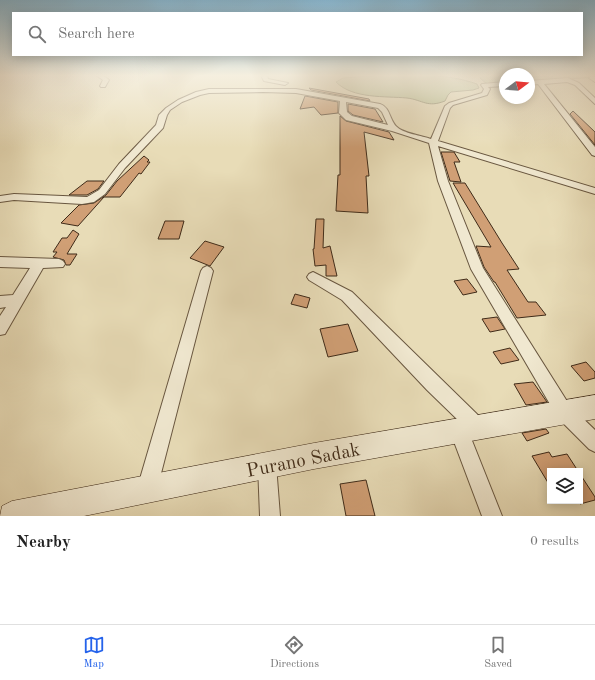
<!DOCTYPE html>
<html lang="en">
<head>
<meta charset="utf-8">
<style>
	:root { --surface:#fff; --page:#f6f6f6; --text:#222; --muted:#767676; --line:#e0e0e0; --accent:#2563eb }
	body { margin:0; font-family:"Old Standard TT",serif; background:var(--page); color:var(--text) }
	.controls { position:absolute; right:12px; bottom:12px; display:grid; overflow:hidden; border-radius:0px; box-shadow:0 2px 10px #0003 }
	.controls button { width:36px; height:36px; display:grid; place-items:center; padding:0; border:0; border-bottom:1px solid var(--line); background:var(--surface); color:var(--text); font:20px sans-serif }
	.compass { position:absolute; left:499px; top:68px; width:36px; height:36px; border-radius:50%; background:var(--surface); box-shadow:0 2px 10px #0003; rotate:74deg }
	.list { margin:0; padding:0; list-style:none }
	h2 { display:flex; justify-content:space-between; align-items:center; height:52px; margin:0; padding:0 16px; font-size:17px }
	h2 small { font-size:13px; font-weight:400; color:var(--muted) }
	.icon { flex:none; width:22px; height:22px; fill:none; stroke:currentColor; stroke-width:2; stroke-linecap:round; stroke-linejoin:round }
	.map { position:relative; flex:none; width:595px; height:516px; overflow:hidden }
	.search { position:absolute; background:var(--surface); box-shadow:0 2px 10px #0003; left:12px; right:12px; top:12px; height:44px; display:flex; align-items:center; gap:10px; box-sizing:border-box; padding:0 14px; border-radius:0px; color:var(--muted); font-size:15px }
	.sheet { height:108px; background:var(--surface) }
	nav { display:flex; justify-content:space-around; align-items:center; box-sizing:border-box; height:56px; border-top:1px solid var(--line); background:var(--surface); font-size:11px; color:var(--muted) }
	nav a { display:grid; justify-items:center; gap:2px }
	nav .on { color:var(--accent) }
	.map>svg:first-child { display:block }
</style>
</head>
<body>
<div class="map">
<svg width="595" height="516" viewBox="0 0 595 516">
	<rect width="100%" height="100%" fill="#e8dcb7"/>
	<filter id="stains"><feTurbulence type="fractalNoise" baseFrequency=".005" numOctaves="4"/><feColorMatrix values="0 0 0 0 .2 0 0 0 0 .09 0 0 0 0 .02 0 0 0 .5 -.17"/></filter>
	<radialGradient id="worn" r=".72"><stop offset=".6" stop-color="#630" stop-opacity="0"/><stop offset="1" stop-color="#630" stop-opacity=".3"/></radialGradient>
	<!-- green -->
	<path fill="#b5c08f" stroke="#7a7654" d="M 381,75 C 414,75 446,73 477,84 L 479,88 L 473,90 L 451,92 L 448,95 L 445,101 C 427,108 423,100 407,98 C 385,96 353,99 336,82 L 343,78 Z
		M 484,75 L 505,75 L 505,83 L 487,84 L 480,78 Z
		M 529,75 L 552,77 L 557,75 L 595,75 L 595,77 L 529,82 Z"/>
	<!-- building -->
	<path fill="#d09f75" stroke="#3f2b19" d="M 309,88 L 369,99 L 370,101 L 311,90 Z
		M 305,96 L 338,102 L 338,113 L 321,115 L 314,107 L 300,109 Z
		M 348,104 L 375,109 L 383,122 L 353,115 L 348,111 Z
		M 573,111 L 595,132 L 595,145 L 570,114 Z
		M 340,116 L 346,121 L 389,132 L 394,140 L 364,132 L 369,176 L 366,176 L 368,213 L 336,211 L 338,175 L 340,175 Z
		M 441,152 L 454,152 L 460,162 L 454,162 L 461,182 L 450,181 Z
		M 144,156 L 149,160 L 147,162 L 150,162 L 141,174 L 139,173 L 120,197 L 104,197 L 78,226 L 61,223 L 79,205 L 94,203 L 106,195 L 117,181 Z
		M 87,181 L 104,181 L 98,189 L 87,195 L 69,195 Z
		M 453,183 L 465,183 L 502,243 L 519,269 L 507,270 L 528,302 L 536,302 L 546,315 L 517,318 L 495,282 L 494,282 L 484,267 L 476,246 L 491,247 Z
		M 316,219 L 324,219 L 323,248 L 330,246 L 337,276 L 326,276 L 326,265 L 315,266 L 313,249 L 314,249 Z
		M 165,221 L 184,221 L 179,239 L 158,239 Z
		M 73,230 L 79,234 L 67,254 L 77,254 L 70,265 L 66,265 L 64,260 L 53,257 L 57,252 L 53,252 L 62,238 L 67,238 Z
		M 205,241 L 224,247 L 210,266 L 190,258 Z
		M 467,279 L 477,292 L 463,295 L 454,281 Z
		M 295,294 L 310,298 L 307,308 L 291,304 Z
		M 497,317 L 505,329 L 490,332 L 482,319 Z
		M 348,324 L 358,351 L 328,357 L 320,329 Z
		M 510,348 L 519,360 L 501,364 L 493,352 Z
		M 586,362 L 595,372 L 595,378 L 584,381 L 571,366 Z
		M 533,382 L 547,402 L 526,405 L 514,384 Z
		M 546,429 L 549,433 L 527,441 L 522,433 Z
		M 549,452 L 552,457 L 567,454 L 578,471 L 550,471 L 550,486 L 532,456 Z
		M 580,474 L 595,497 L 595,500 L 580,504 Z
		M 366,480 L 375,516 L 346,516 L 340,484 Z"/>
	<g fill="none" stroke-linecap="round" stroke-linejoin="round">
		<defs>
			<path id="street" d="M 96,75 C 102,75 105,76 109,80 L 105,87 L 101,87 L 100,86 L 103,80 Z
				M 261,75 L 267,75 L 268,79 L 288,83 L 285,85 L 264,81 Z
				M 592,76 L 595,77 L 595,82 L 589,78 Z
				M 568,78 L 579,83 L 595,98 L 595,104 L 575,85 L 567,82 L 544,84 L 595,147 L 595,156 L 592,155 L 538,84 L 529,85 L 529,81 Z
				M 505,82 L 505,86 L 488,87 L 490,89 L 487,95 L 453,105 L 450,108 L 438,141 L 595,188 L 595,194 L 438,146 L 448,181 L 483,268 L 570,406 L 595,430 L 595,452 L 589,449 L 558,418 L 471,269 L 438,181 L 429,143 L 392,131 L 346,120 L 339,113 L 340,101 L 296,93 L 263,92 L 209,93 L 200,95 L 182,102 L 170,110 L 167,115 L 163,128 L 125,168 L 105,194 L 94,202 L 82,204 L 14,200 L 0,202 L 0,196 L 14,194 L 87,197 L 99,190 L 119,164 L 156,125 L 159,115 L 166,108 L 178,100 L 196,92 L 209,89 L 296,89 L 380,104 C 391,108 389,120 397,127 C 402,133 423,136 431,139 L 445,106 L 449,103 L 482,93 L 484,89 L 481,85 L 482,84 ZM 346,102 L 378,108 L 382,112 L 388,125 L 352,116 L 347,112 Z
				M 0,257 L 59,259 L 63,261 L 65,264 L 63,267 L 43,268 L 5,334 L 0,335 L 0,316 L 6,307 L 0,308 L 0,296 L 13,295 L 30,268 L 0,267 Z
				M 207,266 L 211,268 L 213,271 L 157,489 L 154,496 L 147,499 L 140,496 L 137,489 L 201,271 L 203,268 Z
				M 313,272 L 352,292 L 484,421 L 487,427 L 484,433 L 478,436 L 472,433 L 467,428 L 502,516 L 482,516 L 450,431 L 453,425 L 459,422 L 461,423 L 427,390 L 342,300 L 309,280 L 307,277 L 309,274 Z
				M 267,456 L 274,458 L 276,465 L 280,516 L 260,516 L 258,465 L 260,458 Z"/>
			<path id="secondary" d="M 595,395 L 595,419 L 314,469 L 84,516 L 0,516 L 2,506 L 12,501 L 314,443 Z"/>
		</defs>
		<!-- street casing -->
		<use href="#street" stroke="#695740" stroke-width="2"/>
		<!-- secondary casing -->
		<use href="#secondary" stroke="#3f2b19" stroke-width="1"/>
		<!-- street -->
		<use href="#street" fill="#f0e8d0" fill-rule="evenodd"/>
		<!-- secondary -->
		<use href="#secondary" fill="#f0e8d0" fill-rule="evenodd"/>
	</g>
	<!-- sky -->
	<linearGradient id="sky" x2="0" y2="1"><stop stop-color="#87b7d2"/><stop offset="0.51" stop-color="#f5efdf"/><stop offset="1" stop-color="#f5efdf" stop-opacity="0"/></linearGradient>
	<rect width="595" height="148" fill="url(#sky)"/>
	<g text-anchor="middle" stroke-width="4" stroke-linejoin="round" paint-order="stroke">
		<!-- near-street labels -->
		<g font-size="19" fill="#3f2b19" stroke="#f0e8d0">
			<text transform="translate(303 459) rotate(-11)" y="7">Purano Sadak</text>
		</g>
	</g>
	<rect width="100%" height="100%" filter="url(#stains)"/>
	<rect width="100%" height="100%" fill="url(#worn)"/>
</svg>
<div class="controls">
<button><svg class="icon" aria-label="layers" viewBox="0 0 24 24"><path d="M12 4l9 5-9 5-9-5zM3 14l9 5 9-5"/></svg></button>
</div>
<svg class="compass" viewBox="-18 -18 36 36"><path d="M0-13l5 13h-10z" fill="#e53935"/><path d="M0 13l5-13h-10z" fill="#767676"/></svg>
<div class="search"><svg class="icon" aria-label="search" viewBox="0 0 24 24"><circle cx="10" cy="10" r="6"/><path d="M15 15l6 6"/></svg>Search here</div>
</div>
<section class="sheet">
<h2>Nearby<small>0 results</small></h2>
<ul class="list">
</ul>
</section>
<nav>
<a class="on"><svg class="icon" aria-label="map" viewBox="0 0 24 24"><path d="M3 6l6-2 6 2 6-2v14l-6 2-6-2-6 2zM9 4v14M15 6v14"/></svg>Map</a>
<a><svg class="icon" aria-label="directions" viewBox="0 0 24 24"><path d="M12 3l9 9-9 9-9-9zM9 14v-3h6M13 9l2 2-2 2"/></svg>Directions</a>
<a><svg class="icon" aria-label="saved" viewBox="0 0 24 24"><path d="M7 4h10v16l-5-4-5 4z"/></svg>Saved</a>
</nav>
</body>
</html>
